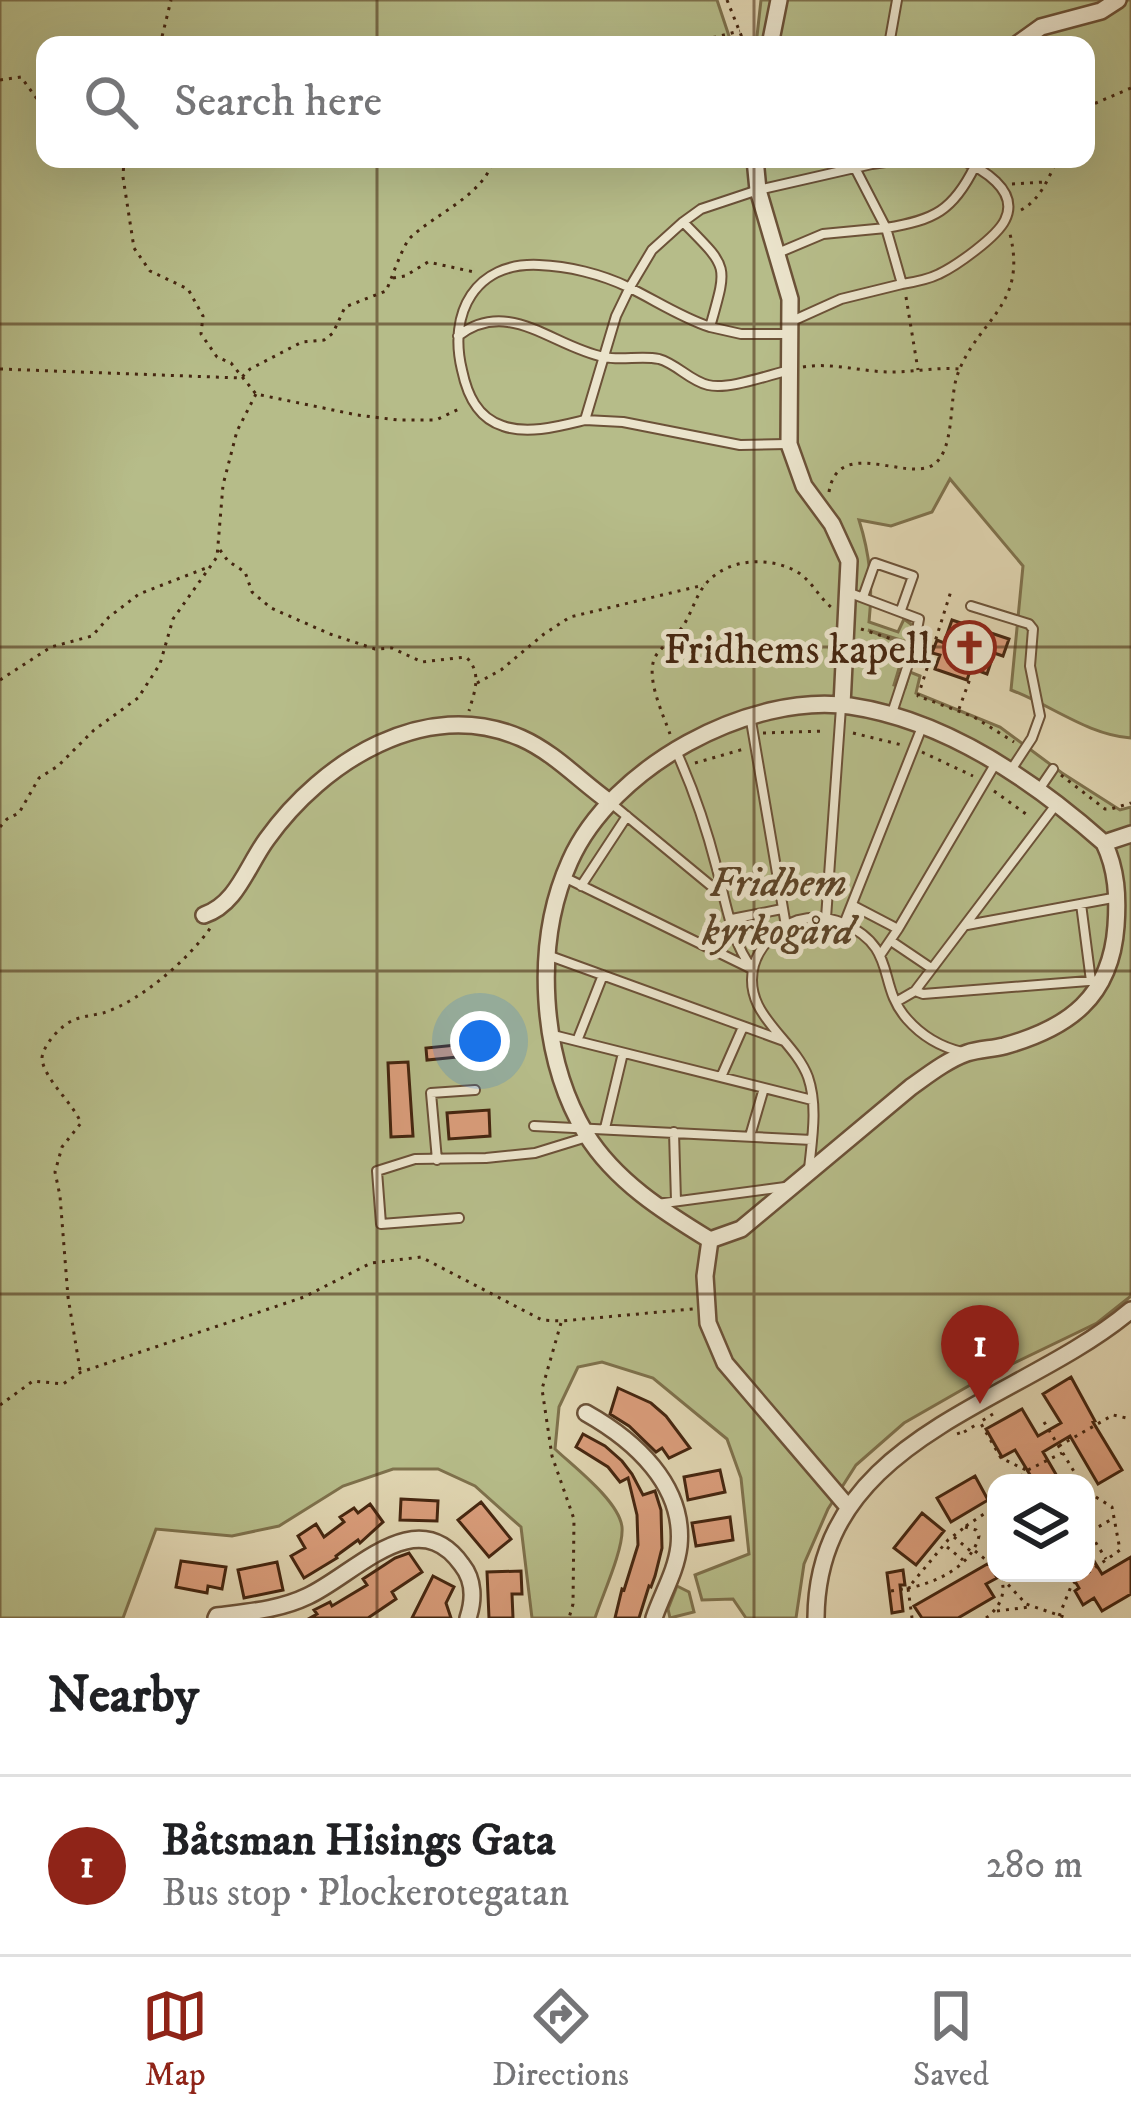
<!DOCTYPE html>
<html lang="en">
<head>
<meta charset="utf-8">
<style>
	:root { --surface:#fff; --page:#f2f2f2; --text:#202124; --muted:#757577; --line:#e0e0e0; --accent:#8f2418 }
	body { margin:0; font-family:"IM FELL DW Pica",serif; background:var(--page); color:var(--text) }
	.controls { position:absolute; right:36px; bottom:36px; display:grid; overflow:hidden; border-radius:24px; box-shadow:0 12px 48px #0002 }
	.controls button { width:108px; height:108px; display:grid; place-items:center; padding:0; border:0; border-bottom:3px solid var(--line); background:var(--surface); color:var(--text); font:60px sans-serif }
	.you { position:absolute; left:480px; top:1041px; width:42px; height:42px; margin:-30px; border:9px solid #fff; border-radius:50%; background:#1a73e8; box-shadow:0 0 0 18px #1a73e833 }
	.badge { display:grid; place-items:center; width:78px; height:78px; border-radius:50%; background:var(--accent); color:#fff; font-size:39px; font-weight:700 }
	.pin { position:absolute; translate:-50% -99px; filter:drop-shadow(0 3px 6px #0008) }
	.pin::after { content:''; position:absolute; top:63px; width:42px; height:36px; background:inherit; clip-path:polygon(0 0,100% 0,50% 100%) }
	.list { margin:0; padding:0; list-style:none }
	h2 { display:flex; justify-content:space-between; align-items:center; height:156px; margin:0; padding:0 48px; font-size:51px }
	h2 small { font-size:39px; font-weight:400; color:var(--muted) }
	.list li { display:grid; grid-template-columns:78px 1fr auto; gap:36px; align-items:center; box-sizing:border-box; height:180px; padding:0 48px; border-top:3px solid var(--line) }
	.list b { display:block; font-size:45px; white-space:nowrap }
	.list p { margin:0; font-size:39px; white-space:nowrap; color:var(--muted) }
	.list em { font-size:39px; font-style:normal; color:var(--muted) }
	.icon { flex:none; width:66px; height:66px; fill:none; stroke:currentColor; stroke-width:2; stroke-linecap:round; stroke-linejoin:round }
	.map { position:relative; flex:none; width:1131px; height:1618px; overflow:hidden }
	.search { position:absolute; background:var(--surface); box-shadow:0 12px 48px #0002; left:36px; right:36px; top:36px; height:132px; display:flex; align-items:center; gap:30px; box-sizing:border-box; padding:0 42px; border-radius:24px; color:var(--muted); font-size:45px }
	.sheet { height:336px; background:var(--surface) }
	nav { display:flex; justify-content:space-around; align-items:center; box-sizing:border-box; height:168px; border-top:3px solid var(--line); background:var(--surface); font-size:33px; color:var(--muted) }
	nav a { display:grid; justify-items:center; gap:6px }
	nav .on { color:var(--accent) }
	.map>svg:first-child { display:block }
</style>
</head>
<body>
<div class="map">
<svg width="1131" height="1618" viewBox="0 0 1131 1618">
	<rect width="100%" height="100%" fill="#e0d5b1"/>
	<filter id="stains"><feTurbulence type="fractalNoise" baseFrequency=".00167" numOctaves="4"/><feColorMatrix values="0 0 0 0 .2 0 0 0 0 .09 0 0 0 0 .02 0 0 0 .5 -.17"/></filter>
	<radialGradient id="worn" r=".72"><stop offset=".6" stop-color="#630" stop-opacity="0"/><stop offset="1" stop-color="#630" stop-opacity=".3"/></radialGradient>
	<!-- green -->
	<path fill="#b6bc89" stroke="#7e714c" stroke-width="3" d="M 0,0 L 717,0 L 732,45 L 45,45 L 45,159 L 1086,159 L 1086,45 L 756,45 L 761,0 L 1131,0 L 1131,738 C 1088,735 1051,705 1011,690 L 1023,566 L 950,479 L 932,512 L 891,526 L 859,520 C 870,555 873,585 869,622 L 898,632 L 904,619 L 912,625 L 907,642 L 868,630 L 906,645 L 894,685 L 905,688 L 910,672 L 920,676 L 916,693 L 1000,727 L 1062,773 L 1120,810 L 1131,807 L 1131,825 L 1128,827 L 1131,835 L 1131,1296 L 1097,1323 L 979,1380 L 904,1423 L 856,1465 L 828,1509 L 804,1564 L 796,1618 L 746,1618 L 733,1599 L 702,1600 L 695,1575 L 749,1554 L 741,1478 L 727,1439 L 653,1378 L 602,1362 L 578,1367 L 559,1407 L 555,1449 C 574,1467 619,1501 622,1527 C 624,1549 602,1596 595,1618 L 532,1618 L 521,1527 L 475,1486 L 438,1469 L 393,1469 L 343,1486 L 279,1526 L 232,1536 L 156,1529 L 123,1618 L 0,1618 Z
		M 677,1586 L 689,1592 L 694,1612 L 670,1618 L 668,1609 Z"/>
	<!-- building -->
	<path fill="#da9d7b" stroke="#452610" stroke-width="3" d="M 952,620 L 1009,639 L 1003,656 L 994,653 L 987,674 L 971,668 L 967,680 L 935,669 L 940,655 L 932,653 L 937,640 L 944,643 Z
		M 467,1044 L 468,1056 L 427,1060 L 426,1048 Z
		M 408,1062 L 413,1136 L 391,1137 L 388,1063 Z
		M 489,1110 L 490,1136 L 449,1139 L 447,1113 Z
		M 1071,1377 L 1095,1421 L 1093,1422 L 1122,1470 L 1098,1484 L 1070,1436 L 1043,1452 L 1061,1483 L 1035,1483 L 1015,1450 L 1002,1457 L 986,1429 L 1022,1409 L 1038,1436 L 1061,1423 L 1043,1394 Z
		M 618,1388 L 651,1403 L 666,1416 L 690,1448 L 669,1458 L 662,1448 L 656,1452 L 629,1426 L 610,1414 Z
		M 583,1434 L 605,1446 L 622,1461 L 632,1474 L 643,1495 L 655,1491 L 661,1510 L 662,1548 L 655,1576 L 651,1587 L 649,1586 L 639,1618 L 615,1618 L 622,1589 L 624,1590 L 638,1545 L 637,1515 L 628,1478 L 620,1482 L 608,1467 L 576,1447 Z
		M 720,1470 L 725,1492 L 688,1500 L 684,1477 Z
		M 975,1476 L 988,1500 L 951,1522 L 937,1498 Z
		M 401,1499 L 438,1501 L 437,1521 L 400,1520 Z
		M 481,1502 L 511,1539 L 489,1557 L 458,1520 Z
		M 370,1504 L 383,1522 L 360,1543 L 358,1540 L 336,1556 L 337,1558 L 304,1578 L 291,1556 L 305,1548 L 298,1536 L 316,1524 L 324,1537 L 344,1522 L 340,1517 L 354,1508 L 358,1513 Z
		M 922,1513 L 944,1531 L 916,1565 L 894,1548 Z
		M 730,1517 L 733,1540 L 696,1546 L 692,1523 Z
		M 1086,1548 L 1102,1574 L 1131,1557 L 1131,1594 L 1102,1611 L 1094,1598 L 1083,1605 L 1075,1591 L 1079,1588 L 1070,1573 L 1086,1573 Z
		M 409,1553 L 422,1572 L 392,1592 L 396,1599 L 368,1618 L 310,1618 L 317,1614 L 314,1610 L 330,1602 L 332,1606 L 367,1585 L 363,1579 L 395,1558 Z
		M 181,1561 L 226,1567 L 222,1589 L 208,1586 L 207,1593 L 176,1587 Z
		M 277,1562 L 283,1590 L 244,1598 L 238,1570 Z
		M 989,1563 L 997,1578 L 986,1584 L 994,1597 L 958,1618 L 922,1618 L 914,1606 Z
		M 903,1570 L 905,1585 L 900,1585 L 903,1611 L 892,1613 L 887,1573 Z
		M 521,1571 L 522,1594 L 512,1594 L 513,1618 L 489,1618 L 487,1572 Z
		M 433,1576 L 454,1587 L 446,1603 L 451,1618 L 412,1618 Z"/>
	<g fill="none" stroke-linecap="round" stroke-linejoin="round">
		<defs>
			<path id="lane" d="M 889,45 L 897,0
				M 855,168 L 886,228 C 934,220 953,211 975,166
				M 683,222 L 652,250 L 630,287 L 616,316 L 585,420 C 560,426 528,435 503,426 C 477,418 467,394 462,370 C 448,313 475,262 539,265 C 568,266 601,274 628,287 C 655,300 680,317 710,327
				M 778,253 L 823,234 L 886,228 L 902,284 C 915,282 927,280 939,274 C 956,266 997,237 1005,220 C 1020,190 981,168 959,159
				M 790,322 L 841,299 L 902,284
				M 788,334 L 741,334 L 710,327 C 728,263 729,269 683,222 L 701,209 L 758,190 L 872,164 L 906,159
				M 458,336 C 509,297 553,347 604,357 C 622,361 641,355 659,359 C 677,364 690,381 708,385 C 729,390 768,375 790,370
				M 585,420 L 623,422 L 740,445 L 787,444
				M 850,593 L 919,619 L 914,646 L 892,713
				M 863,597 L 875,563 L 913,576 L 901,610
				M 971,606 L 1029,624 L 1033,629 L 1030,666 L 1040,716 L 1032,738 L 1011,770
				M 750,715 L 786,926
				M 676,751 C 693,788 707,830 717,869 C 725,899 732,944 752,968
				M 1038,791 L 1053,769
				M 612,804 L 721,894
				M 566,878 L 752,969
				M 581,886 L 627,816
				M 780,891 L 827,888
				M 1081,904 L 1091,981
				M 852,905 L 898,929
				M 826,918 L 841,707
				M 732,919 L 782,909
				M 844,924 L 922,727
				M 967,925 L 1118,897
				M 891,941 L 931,968
				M 881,954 L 898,929 L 997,761
				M 550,956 L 784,1041
				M 915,991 L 1055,806
				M 896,1002 L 915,991 L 923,994 L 1101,980
				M 553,1035 L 812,1100
				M 577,1041 L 603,975
				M 721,1077 L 743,1027
				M 534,1126 L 812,1140
				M 605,1128 L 623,1053
				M 674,1132 L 676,1201
				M 750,1136 L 764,1088
				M 437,1160 L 431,1093 L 475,1090
				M 809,1169 C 812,1139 818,1106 808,1077 C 793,1037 741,1014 754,965 C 760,945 778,927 798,920 C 813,916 829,917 843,923 C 899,948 876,984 907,1019 C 921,1035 941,1047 962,1052
				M 657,1204 L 785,1187
				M 459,1218 L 381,1224 L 377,1171 L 415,1159 L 486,1158 L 535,1153 L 587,1137"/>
			<path id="street" d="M 770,45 L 779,0
				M 1016,45 L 1041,27 L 1101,11 L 1118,0
				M 755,159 L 758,190 L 790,299 L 789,444 L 804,486 L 832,524 L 849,561 L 842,705
				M 1104,843 C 1117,870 1118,897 1116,926 C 1111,997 1069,1028 1004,1046 C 992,1049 979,1049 967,1053 C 947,1060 928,1075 911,1087 L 741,1229 L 710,1240 C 664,1212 615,1181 586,1134 C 540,1057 533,943 570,861 C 612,767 749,692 850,706 C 946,720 1033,780 1104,843 L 1131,834
				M 204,915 C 237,904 247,866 267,839 C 322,762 425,696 521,738 C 555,753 581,782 611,803
				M 710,1240 L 705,1276 L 708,1323 L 725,1363 L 848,1507
				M 586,1413 C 634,1440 685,1485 679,1546 C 676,1572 662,1594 654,1618
				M 216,1618 L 217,1616 C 248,1612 279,1610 308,1596 C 355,1574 417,1501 462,1565 C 474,1580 474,1600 468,1618
				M 816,1618 C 817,1436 1018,1405 1131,1310"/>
		</defs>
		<!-- lane casing -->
		<use href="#lane" stroke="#6c5238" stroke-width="12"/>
		<!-- street casing -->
		<use href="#street" stroke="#6c5238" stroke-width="20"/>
		<!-- path -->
		<path stroke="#452610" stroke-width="3" stroke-dasharray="3 6" stroke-linecap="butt" d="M 727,0 L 745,45
			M 687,44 L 740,31
			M 160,45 L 171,0
			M 0,80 L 21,77 L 45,110
			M 1086,104 L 1096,103 L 1131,88
			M 124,159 L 123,177 L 134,248 L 150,271 L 188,289 L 203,316 L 201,334 L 217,357 L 231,363 L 256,394 L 357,415 L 398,420 L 436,420 L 461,408
			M 1012,184 L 1044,182
			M 1021,210 C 1040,200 1049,178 1057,159
			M 393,278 L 405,276 L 428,262 L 474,272
			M 906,297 L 918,370
			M 803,367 C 832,362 862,372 891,372 C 914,372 937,367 960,369
			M 0,369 L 241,378 L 250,369 L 302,342 L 324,340 L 333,333 L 345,307 L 386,291 C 392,278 402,247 410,238 C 436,213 483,196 494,159
			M 829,492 C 838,436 906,482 933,465 C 955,451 949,400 957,376 C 977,319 1028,307 1010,234
			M 220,550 L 228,561 L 245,572 L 252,592 L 271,608 L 330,634 L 375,649 L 392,648 L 422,662 L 466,657 C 483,673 474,693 469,711
			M 861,629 L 904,643
			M 925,648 L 933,650 L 918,696 L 974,717 L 1014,742
			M 933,648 L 951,591
			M 0,680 L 51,647 L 92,636 L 109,617 L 139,594 L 206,568
			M 477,683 L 501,670 L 544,634 L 570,617 L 704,585
			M 959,709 L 971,676
			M 763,733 L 825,731
			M 853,733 L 902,745
			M 670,734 C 663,714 643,673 657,654 C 667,641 680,634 687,619 C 693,608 697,595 704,586 C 725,558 770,555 799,573 C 812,582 819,597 831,607
			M 922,752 L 973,776
			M 695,763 L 744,749
			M 1061,775 L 1105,809 L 1111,809 L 1131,803
			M 994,791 L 1030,817
			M 0,827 L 7,819 L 19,813 L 39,778 L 58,766 L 94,730 L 138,698 L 160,664 L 173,619 L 217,557 L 223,485 L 237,431 L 256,394
			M 561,1323 L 542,1389 L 552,1456 L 574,1519 L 573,1604 L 569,1618
			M 80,1370 L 68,1297 L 60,1196 L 55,1172 L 62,1147 L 81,1123 C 72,1102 46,1081 42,1060 C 41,1048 58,1029 68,1023 C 79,1016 91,1016 103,1013 C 141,1001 189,959 211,927
			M 0,1405 L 33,1381 L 63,1384 L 81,1372 L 304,1297 L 371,1263 L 421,1257 L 542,1320 L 561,1321 L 693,1309
			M 993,1414 L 980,1422 L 1001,1458 L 1026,1470 L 1017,1483
			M 1044,1422 L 1081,1483
			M 958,1432 L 959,1435 L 979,1423
			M 1059,1446 L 1113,1415 L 1131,1419
			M 1028,1470 L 1062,1453
			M 966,1526 L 996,1506
			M 965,1527 L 976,1530 L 979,1536 C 972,1566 936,1583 908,1588 L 948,1540 Z
			M 1086,1527 L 1106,1559
			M 1091,1531 L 1114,1518
			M 954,1537 L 973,1553
			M 947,1547 L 963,1560
			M 975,1551 L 996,1568
			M 1002,1578 L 1026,1604 L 1067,1618
			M 891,1591 L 908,1588 L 912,1618
			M 997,1611 L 1029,1607
			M 1059,1616 L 1072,1584 L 1120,1550 L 1112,1507 L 1086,1491
			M 986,1618 C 1001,1607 1008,1590 999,1573"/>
		<!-- lane -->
		<use href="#lane" stroke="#ebe4cc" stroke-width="8"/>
		<!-- street -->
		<use href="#street" stroke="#ebe4cc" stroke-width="15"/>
	</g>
	<!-- grid -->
	<path fill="none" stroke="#452610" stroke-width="3" stroke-opacity="0.55" d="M 377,0 L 377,45M 754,0 L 754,45M 377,159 L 377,1618M 754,159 L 754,1618M 0,324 L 1131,324M 0,647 L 1131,647M 0,971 L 1131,971M 0,1294 L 1131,1294"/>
	<!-- icons -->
	<defs>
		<symbol id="church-ring" viewBox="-11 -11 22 22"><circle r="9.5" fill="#ebe4cc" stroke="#8f2418" stroke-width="1.5"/><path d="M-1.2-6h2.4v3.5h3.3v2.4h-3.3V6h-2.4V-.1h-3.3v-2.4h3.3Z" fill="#8f2418"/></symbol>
	</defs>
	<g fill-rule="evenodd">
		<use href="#church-ring" x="940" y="618" width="59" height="59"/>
	</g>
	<g text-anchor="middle" stroke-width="10" stroke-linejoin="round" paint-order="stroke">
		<!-- poi labels -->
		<g font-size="42" fill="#452610" stroke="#ebe4cc" text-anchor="end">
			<text x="931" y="663">Fridhems kapell</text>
		</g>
		<!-- park labels -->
		<g font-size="42" font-style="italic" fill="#5c4428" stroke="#ebe4cc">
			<text x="778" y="896">Fridhem<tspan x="778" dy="48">kyrkogård</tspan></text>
		</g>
	</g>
	<rect width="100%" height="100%" filter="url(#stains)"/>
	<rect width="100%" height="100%" fill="url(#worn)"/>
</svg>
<div class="controls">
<button><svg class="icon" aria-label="layers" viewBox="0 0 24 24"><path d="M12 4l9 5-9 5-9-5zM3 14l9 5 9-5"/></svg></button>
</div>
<div class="you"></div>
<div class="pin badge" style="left:980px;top:1404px">1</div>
<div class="search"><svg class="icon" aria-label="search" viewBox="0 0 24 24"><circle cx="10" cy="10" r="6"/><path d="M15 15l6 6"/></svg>Search here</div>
</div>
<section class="sheet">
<h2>Nearby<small></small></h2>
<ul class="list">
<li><span class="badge">1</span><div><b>Båtsman Hisings Gata</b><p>Bus stop · Plockerotegatan</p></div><em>280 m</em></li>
</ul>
</section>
<nav>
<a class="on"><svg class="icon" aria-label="map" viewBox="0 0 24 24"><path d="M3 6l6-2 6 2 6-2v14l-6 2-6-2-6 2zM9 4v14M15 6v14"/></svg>Map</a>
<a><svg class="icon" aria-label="directions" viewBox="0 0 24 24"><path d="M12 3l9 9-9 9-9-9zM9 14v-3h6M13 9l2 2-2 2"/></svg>Directions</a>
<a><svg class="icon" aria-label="saved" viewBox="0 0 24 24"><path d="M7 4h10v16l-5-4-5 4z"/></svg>Saved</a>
</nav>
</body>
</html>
